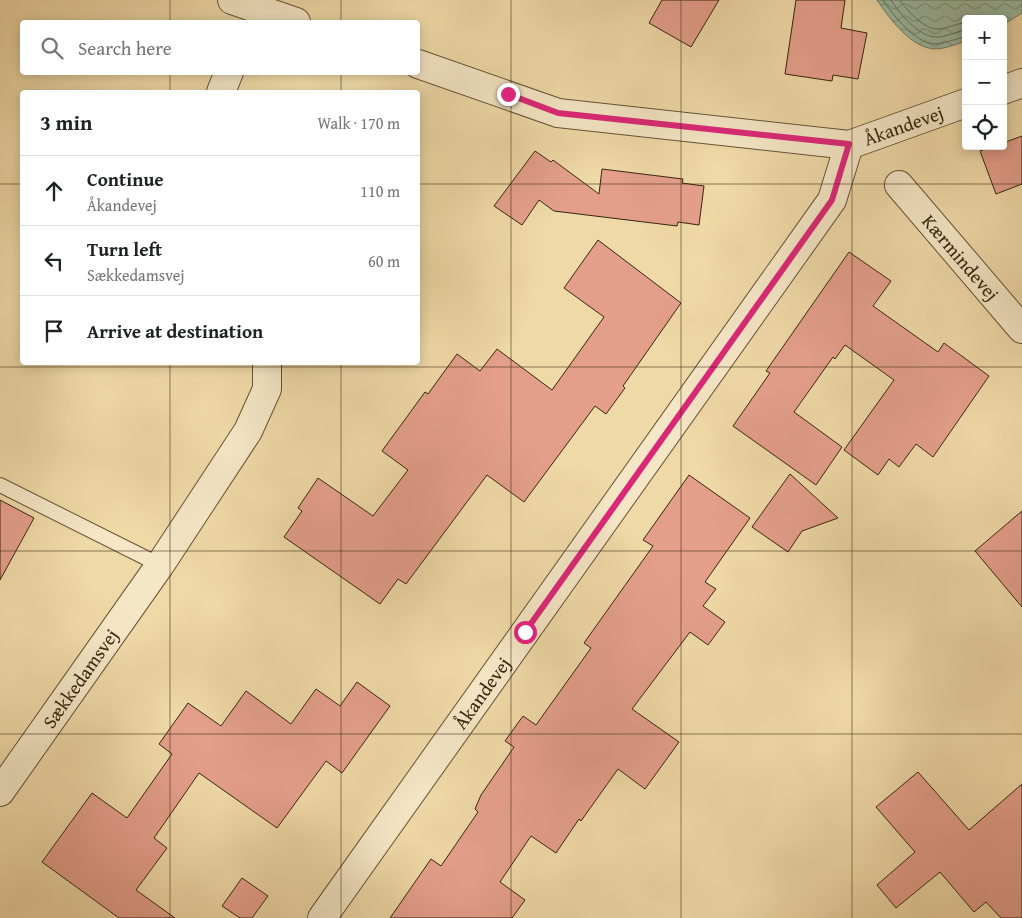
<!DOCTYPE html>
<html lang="en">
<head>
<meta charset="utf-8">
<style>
	:root { --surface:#fff; --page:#f6f6f6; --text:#202124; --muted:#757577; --line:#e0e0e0 }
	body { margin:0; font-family:"Gentium Book Plus",serif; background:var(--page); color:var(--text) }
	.controls { position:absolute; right:15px; top:15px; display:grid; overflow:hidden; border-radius:5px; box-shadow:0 2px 12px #0003 }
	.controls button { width:45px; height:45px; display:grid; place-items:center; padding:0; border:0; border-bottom:1px solid var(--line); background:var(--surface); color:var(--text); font:25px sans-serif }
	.stop { position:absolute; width:15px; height:15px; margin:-11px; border:4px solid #db2777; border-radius:50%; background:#fff }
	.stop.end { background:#db2777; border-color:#fff; box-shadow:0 1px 5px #0008 }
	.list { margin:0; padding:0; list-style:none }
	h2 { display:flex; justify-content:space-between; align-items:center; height:65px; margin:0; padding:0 20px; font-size:21px }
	h2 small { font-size:16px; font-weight:400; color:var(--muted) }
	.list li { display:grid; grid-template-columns:32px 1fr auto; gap:15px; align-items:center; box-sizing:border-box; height:70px; padding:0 20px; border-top:1px solid var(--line) }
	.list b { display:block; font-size:19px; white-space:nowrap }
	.list p { margin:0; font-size:16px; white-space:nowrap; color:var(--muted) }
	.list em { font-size:16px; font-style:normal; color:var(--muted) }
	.icon { flex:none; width:28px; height:28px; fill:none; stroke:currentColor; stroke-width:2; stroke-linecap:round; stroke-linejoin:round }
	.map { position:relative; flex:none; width:1022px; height:918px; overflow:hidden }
	.search { position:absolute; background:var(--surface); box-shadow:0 2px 12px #0003; left:20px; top:20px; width:400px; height:55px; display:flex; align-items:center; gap:12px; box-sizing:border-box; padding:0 18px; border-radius:5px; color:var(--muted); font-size:19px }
	.panel { position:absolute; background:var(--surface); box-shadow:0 2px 12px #0003; left:20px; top:90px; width:400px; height:275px; border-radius:5px }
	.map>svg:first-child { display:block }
</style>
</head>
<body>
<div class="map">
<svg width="1022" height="918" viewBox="0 0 1022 918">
	<defs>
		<pattern id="water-waves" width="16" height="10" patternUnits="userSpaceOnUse" patternTransform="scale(1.25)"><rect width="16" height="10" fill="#9bbba3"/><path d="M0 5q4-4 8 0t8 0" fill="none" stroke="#7f9883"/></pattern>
	</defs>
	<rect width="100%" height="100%" fill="#efd9a7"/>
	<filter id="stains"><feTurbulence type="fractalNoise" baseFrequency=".004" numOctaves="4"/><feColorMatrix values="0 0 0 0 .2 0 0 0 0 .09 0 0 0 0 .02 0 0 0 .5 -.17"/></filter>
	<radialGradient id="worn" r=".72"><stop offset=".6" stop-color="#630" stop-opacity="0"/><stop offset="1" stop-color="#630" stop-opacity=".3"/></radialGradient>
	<!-- water -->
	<path fill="url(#water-waves)" stroke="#737f68" d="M 877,0 L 1022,0 L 1022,13 L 1003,25 L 1003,19 L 966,19 L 966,41 C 957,44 945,49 935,49 C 911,48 889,18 877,0 Z"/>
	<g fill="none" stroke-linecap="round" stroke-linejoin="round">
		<!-- shore -->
		<path stroke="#697059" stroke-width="1" d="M 883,0 C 894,16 915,43 935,44 C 945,44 956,38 966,37
			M 891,0 C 899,13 918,36 935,37 C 945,38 956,31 966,30
			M 900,0 C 906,10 925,30 938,29 C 947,29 956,23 966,23"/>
	</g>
	<!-- building -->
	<path fill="#e49f8b" stroke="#37250f" d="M 662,0 L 719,0 L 691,47 L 649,23 Z
		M 796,0 L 845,0 L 841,28 L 867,33 L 858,79 L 833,75 L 832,81 L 785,74 Z
		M 1022,136 L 1022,184 L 996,194 L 980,151 L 993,146 L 1003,146 L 1003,143 Z
		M 535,151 L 551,162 L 553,160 L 599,194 L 602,169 L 683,179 L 682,183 L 704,186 L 699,225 L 678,222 L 677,226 L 554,211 L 539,200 L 522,225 L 494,206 Z
		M 598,240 L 681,303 L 623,386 L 625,388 L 606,414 L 595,406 L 524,502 L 487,475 L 406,584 L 398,579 L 380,604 L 284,537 L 302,511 L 298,508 L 318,478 L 373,516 L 408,470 L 382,451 L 425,392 L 428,394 L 457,354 L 480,371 L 497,349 L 552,390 L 604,317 L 564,288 Z
		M 849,252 L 891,281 L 873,306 L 938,352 L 944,343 L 989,376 L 933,457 L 916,444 L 899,467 L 889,459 L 878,475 L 844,450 L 894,380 L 845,345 L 835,359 L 833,357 L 794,412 L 842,447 L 816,485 L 733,426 L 770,373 L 766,371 Z
		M 790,474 L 838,518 L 802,531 L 788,552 L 752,527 Z
		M 689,475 L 750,518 L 705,582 L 716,589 L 703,606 L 725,622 L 708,645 L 690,632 L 632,709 L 679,742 L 645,789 L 618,769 L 581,821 L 579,819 L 556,853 L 531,836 L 500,882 L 525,900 L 512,918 L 390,918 L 431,859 L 441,866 L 478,812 L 475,809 L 481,795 L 514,747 L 505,741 L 523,716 L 536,725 L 591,648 L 584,643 L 653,546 L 643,540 Z
		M 0,500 L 34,518 L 0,580 Z
		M 1022,511 L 1022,607 L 975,551 Z
		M 357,682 L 390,706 L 342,773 L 326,761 L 277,828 L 199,773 L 154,838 L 167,848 L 136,890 L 175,918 L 119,918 L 42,862 L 92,793 L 127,818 L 172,754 L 159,744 L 188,703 L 221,726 L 246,691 L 291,724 L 316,689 L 340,706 Z
		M 918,772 L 969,830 L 1022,784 L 1022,918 L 1001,918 L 986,902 L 974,912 L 940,872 L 896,908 L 877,885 L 915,852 L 876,807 Z
		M 242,878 L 268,896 L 252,918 L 240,918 L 222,906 Z"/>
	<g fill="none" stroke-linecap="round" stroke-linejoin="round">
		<defs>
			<path id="lane" d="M 0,485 L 160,565"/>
			<g id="street">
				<path d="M 232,0 L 296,22"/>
				<path id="s1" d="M 418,64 L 558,113 L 849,145 L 966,103"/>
				<path d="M 1003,90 L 1022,83"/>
				<path d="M 221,92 L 229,72"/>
				<path id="s2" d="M 899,185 L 1022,329"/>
				<path id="s3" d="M 0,792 L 160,565 L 248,431 L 267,389 L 267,362"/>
				<path id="s4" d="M 322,918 L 832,200 L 849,145"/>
			</g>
		</defs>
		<!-- lane casing -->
		<use href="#lane" stroke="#655235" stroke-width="16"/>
		<!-- street casing -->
		<use href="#street" stroke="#655235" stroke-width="30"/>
		<!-- lane -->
		<use href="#lane" stroke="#f5e6c6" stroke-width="14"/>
		<!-- street -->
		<use href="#street" stroke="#f5e6c6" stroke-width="28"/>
	</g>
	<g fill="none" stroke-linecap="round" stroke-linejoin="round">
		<!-- route -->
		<path stroke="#db2777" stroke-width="6" d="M 508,94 L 558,113 L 849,144 L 832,200 L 525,632"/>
	</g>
	<!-- grid -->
	<path fill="none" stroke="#37250f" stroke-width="1" stroke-opacity="0.55" d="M 170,0 L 170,22M 341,0 L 341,22M 511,0 L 511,918M 681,0 L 681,918M 852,0 L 852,918M 170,72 L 170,92M 341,72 L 341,92M 0,184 L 22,184M 418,184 L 1022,184M 170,362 L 170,918M 341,362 L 341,918M 0,367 L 1022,367M 0,551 L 1022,551M 0,734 L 1022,734"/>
	<g text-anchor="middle" stroke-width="5" stroke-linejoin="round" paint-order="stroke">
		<!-- street labels -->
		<g font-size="19" fill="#37250f" stroke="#f5e6c6">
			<text dy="7" stroke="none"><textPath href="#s1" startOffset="499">Åkandevej</textPath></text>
			<text dy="7" stroke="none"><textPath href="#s2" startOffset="95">Kærmindevej</textPath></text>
			<text dy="7" stroke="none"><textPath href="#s3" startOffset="139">Sækkedamsvej</textPath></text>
			<text dy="7" stroke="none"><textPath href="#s4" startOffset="276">Åkandevej</textPath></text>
		</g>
	</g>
	<rect width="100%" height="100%" filter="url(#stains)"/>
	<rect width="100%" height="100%" fill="url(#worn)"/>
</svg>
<div class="controls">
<button>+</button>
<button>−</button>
<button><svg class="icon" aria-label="locate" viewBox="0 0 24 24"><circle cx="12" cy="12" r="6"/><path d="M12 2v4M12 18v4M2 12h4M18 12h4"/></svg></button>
</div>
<div class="stop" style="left:525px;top:632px"></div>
<div class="stop end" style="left:508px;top:94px"></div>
<div class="search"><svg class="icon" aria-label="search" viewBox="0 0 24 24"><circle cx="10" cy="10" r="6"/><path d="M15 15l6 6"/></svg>Search here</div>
<section class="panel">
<h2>3 min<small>Walk · 170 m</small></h2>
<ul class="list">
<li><svg class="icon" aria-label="ahead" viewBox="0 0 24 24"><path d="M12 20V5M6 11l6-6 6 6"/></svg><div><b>Continue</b><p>Åkandevej</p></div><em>110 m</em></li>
<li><svg class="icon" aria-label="left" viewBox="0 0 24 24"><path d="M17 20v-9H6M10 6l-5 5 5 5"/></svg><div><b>Turn left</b><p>Sækkedamsvej</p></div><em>60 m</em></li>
<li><svg class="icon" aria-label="arrive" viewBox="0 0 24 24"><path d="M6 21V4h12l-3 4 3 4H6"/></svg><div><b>Arrive at destination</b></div></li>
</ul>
</section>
</div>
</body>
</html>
